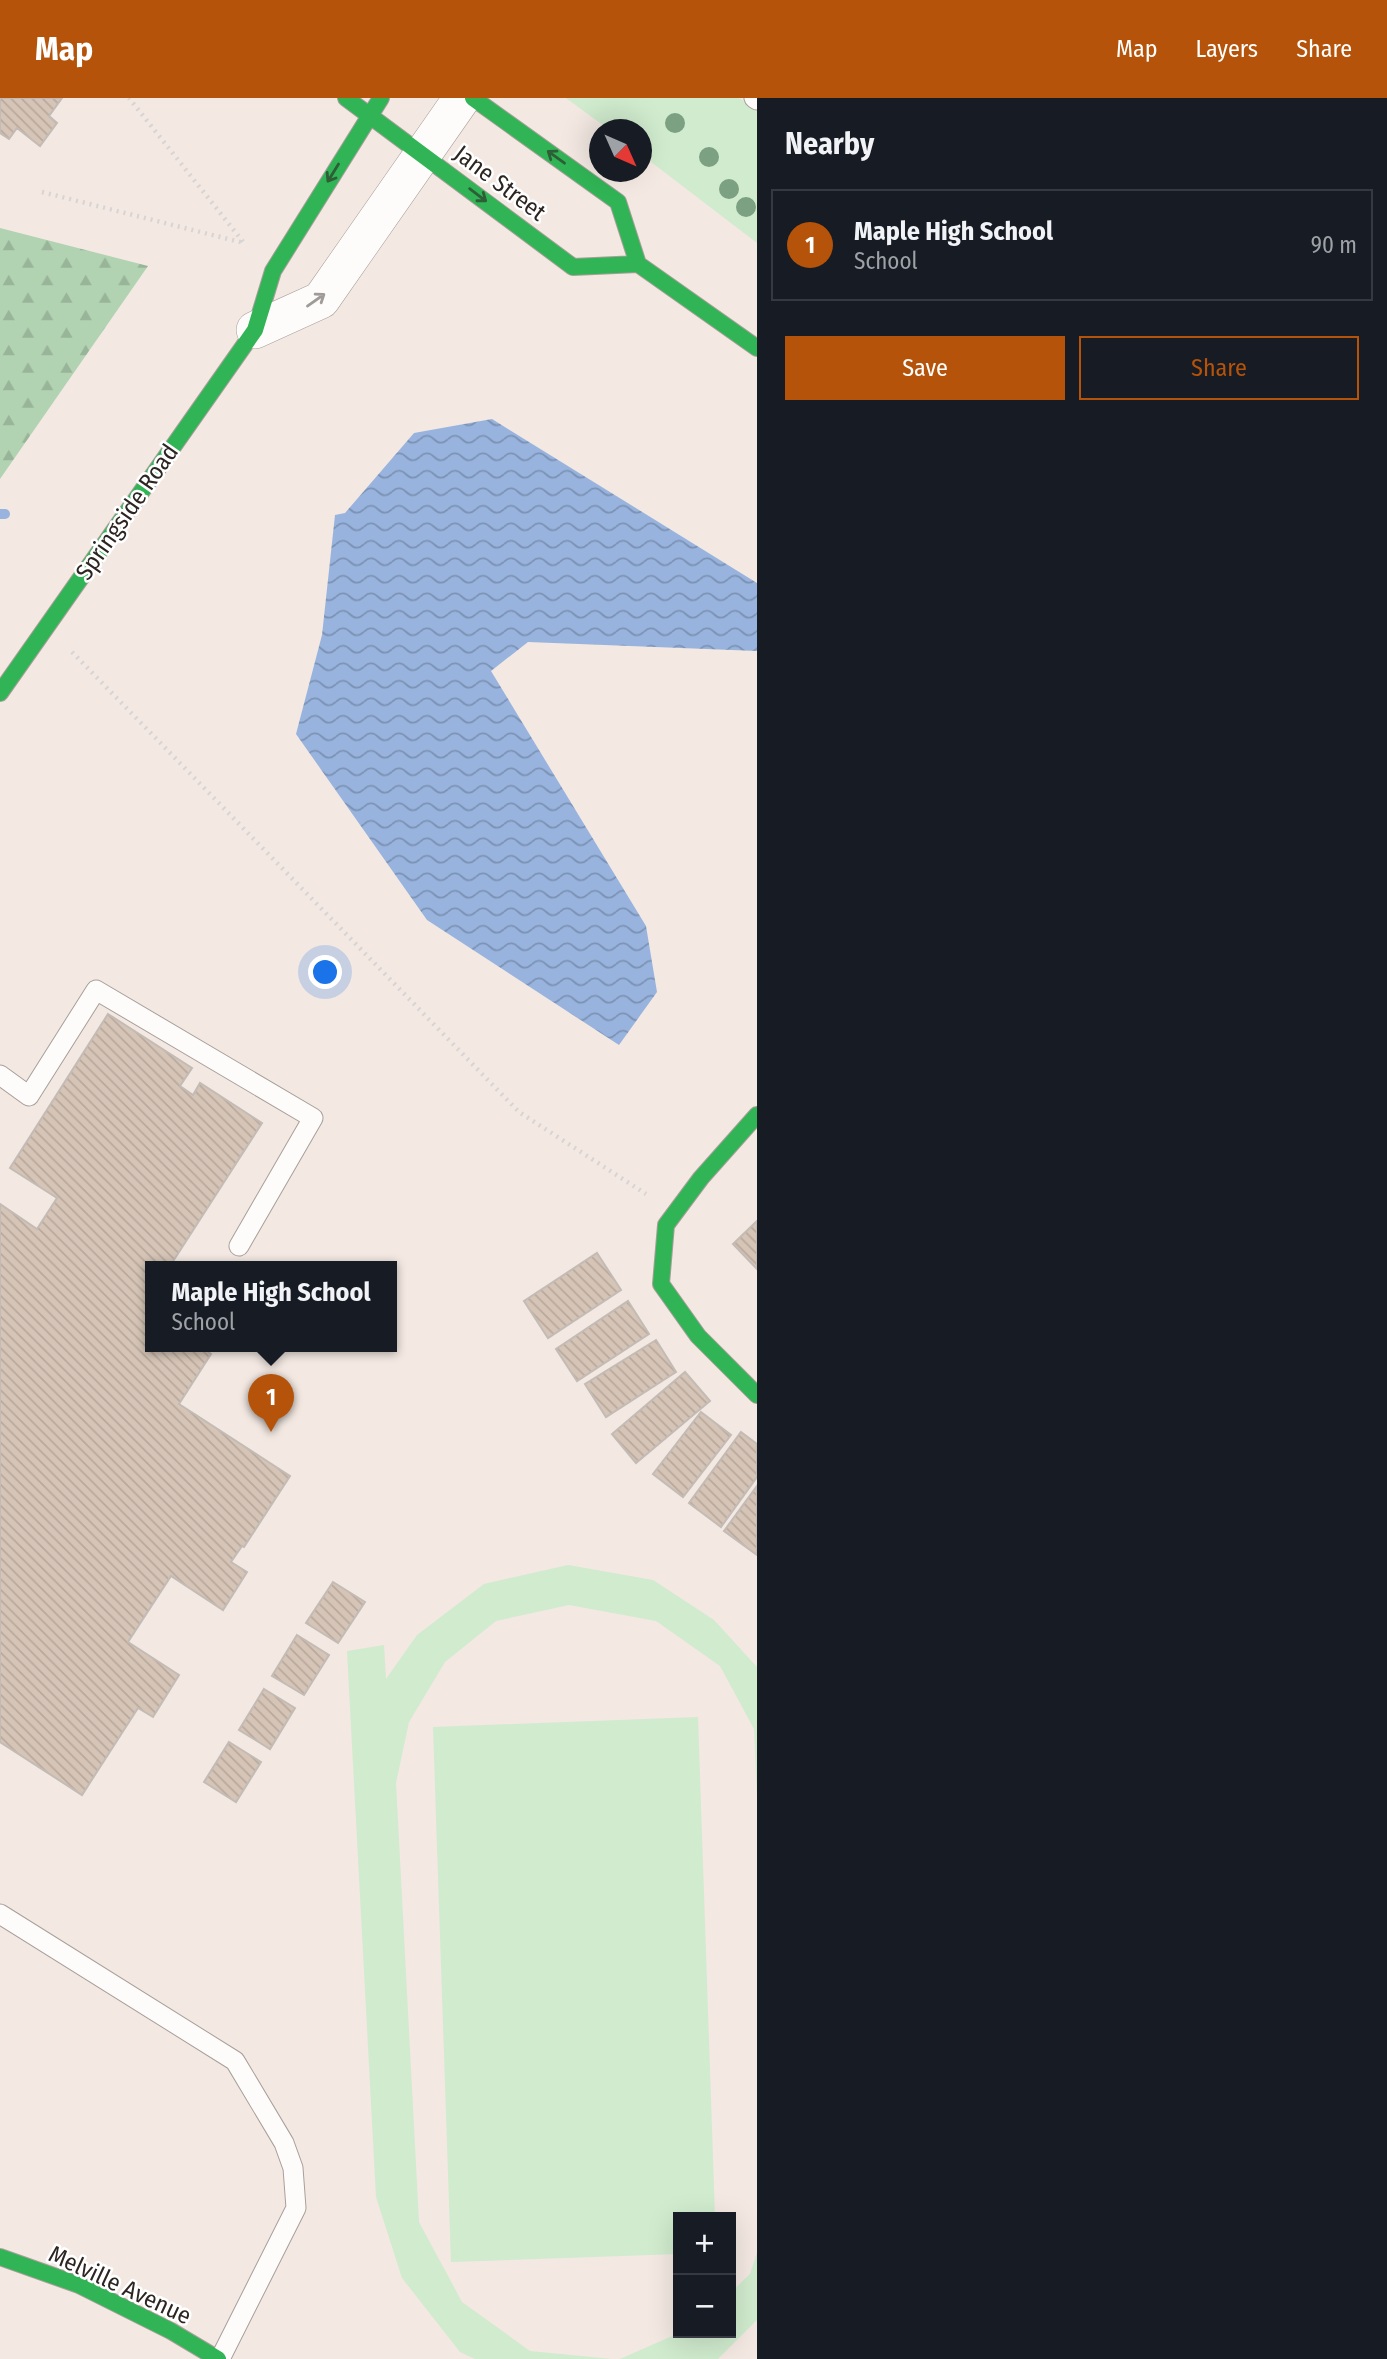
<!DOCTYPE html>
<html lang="en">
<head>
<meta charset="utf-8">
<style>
	:root { --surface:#171b24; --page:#242831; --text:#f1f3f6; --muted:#9ea1a6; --line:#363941; --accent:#b45309 }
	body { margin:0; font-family:"Fira Sans Condensed",sans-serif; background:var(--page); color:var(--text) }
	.controls { position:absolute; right:21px; bottom:21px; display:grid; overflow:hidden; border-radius:0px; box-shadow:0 7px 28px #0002 }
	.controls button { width:63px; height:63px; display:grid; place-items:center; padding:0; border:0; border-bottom:2px solid var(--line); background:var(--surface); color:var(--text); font:35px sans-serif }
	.compass { position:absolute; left:589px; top:21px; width:63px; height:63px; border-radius:50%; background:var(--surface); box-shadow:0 7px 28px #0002; rotate:135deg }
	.you { position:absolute; left:326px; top:875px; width:24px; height:24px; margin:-18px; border:5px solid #fff; border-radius:50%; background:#1a73e8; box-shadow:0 0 0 10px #1a73e833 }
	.badge { display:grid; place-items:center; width:46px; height:46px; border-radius:50%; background:var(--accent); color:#fff; font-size:23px; font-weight:700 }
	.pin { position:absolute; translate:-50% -58px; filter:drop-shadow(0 2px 4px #0008) }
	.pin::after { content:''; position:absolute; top:37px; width:24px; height:21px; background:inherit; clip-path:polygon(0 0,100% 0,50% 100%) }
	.popup { position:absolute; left:145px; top:1163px; width:252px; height:91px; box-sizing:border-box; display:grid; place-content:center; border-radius:0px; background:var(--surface); filter:drop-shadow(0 2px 5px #0005); font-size:23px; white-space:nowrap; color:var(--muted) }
	.popup b { font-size:26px; color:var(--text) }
	.popup::after { content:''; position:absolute; left:50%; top:100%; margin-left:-14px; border:14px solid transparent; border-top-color:var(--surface) }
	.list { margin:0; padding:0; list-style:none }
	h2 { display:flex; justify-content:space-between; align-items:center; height:91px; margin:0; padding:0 28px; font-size:30px }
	h2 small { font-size:23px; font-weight:400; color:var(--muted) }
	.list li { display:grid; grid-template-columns:46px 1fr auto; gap:21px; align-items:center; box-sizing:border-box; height:112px; margin:0 14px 14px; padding:0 14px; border:2px solid var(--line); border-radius:0px }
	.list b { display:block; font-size:26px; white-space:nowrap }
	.list p { margin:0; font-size:23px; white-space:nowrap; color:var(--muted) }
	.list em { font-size:23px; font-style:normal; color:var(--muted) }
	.actions { display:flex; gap:14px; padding:21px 28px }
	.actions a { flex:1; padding:16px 0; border:2px solid var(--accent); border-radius:0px; text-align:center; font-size:24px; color:var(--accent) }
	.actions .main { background:var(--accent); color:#fff }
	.map { position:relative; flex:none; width:757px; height:2261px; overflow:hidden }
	header { display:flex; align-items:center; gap:42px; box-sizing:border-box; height:98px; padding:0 35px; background:var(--accent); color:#fff }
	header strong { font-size:33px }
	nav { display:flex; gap:38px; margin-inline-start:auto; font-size:24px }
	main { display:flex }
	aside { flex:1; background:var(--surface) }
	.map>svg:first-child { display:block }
</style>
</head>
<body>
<header>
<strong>Map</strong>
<nav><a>Map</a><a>Layers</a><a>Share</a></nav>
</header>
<main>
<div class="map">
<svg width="757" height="2261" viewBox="0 0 757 2261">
	<defs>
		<pattern id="forest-firs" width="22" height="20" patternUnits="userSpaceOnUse" patternTransform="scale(1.75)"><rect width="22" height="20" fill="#b1d3b2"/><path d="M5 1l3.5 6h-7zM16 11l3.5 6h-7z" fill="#99b599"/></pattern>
		<pattern id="water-waves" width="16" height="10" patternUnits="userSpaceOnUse" patternTransform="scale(1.75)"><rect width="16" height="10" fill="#98b4de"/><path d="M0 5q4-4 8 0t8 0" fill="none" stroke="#7c92b4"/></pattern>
		<pattern id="building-back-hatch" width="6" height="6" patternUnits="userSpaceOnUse" patternTransform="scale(1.75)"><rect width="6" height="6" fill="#d6c5b7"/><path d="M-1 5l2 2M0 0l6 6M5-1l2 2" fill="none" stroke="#b8a99d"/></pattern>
	</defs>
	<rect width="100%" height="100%" fill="#f3e8e2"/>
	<!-- grass -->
	<path fill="#d0ebce" d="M 566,0 L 739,0 L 757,11 L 757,145 L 642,57 L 642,32 L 608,31 Z
		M 568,1467 L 653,1482 L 714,1522 L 757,1569 L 757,1699 L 754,1631 L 720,1568 L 656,1523 L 569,1507 L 496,1523 L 445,1564 L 409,1624 L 396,1685 L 419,2124 L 462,2204 L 530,2253 L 612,2261 L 475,2261 L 460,2254 L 402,2180 L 376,2099 L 347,1553 L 384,1547 L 386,1581 L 417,1537 L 484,1486 Z
		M 698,1619 L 715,2119 L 678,2119 L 678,2156 L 451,2164 L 433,1629 Z
		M 757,2155 L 757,2222 L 718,2261 L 620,2261 L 679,2235 L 731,2235 L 731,2194 L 750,2176 Z"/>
	<!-- forest -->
	<path fill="url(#forest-firs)" d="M 0,130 L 148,168 L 0,381 Z"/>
	<!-- water -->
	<path fill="url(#water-waves)" d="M 492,321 L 757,485 L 757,553 L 528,544 L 491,573 L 646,828 L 657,894 L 619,947 L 427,822 L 296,636 L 322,537 L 335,417 L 345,415 L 414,335 Z"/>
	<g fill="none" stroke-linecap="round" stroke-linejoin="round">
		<!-- stream -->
		<path stroke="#98b4de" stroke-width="10" d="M 0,416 L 5,416"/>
	</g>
	<!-- building -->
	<path fill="url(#building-back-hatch)" stroke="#c3bbb5" stroke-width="2" d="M 0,0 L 62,0 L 49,18 L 57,25 L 40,48 L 17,30 L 9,41 L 0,35 Z
		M 108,916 L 192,970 L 180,988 L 193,997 L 200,985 L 262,1025 L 170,1168 L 150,1168 L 150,1248 L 200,1248 L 211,1256 L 179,1306 L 290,1378 L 244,1449 L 242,1448 L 231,1464 L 247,1474 L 223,1512 L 171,1478 L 128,1544 L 179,1577 L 153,1619 L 138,1610 L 82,1697 L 0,1644 L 0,1106 L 37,1131 L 57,1100 L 10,1070 Z
		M 757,1123 L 757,1171 L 733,1146 Z
		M 597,1155 L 621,1192 L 548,1240 L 524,1203 Z
		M 628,1203 L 649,1236 L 577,1283 L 556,1251 Z
		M 656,1242 L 676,1274 L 606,1319 L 585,1286 Z
		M 685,1274 L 710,1303 L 636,1365 L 612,1336 Z
		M 701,1314 L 731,1337 L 683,1399 L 653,1376 Z
		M 741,1334 L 757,1346 L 757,1379 L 721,1429 L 689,1405 Z
		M 757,1388 L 757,1457 L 724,1433 Z
		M 333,1484 L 365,1504 L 338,1545 L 306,1525 Z
		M 297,1537 L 329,1557 L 304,1597 L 272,1578 Z
		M 264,1591 L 295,1610 L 270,1651 L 239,1632 Z
		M 229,1644 L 261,1664 L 236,1704 L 204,1684 Z"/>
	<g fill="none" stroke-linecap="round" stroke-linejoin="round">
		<defs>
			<path id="lane" d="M 754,0 L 757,2
				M 0,977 L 29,998 L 96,892 L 313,1020 L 239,1148
				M 0,1816 L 235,1963 L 284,2045 L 293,2070 L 296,2110 L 220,2261"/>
			<path id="street" d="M 255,232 L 321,202 L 462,0"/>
			<path id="fast" d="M 346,0 L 573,169 L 638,166
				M 473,0 L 618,104 L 638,166 L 757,250
				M 0,595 L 255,232 L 273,173 L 381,0
				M 757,1017 L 701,1080 L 666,1127 L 661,1186 L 698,1238 L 757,1297
				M 0,2159 L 79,2187 L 171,2233 L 218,2261"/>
		</defs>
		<!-- lane casing -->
		<use href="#lane" stroke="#a89f9a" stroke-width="21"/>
		<!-- street casing -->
		<use href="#street" stroke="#a89f9a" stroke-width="38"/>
		<!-- fast casing -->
		<use href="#fast" stroke="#a89f9a" stroke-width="18"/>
		<!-- path -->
		<path stroke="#d8d4d3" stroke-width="4.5" stroke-dasharray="2 5" stroke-linecap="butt" d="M 42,94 L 244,145 L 129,0
			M 72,554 L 519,1014 L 646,1096"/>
		<!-- lane -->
		<use href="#lane" stroke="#fdfcfb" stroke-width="19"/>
		<!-- street -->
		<use href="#street" stroke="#fdfcfb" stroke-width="37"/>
		<!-- fast -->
		<use href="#fast" stroke="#30b455" stroke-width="16"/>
	</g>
	<!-- trees -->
	<g fill="#7ca082">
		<circle cx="675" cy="25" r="10"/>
		<circle cx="709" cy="59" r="10"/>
		<circle cx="729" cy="91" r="10"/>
		<circle cx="746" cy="109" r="10"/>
	</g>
	<!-- one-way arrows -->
	<defs><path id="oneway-shaft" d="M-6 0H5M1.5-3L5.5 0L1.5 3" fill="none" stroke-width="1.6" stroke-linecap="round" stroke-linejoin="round" transform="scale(1.75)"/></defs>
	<g stroke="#2e5e36">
		<use href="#oneway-shaft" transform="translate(556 59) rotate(-144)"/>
		<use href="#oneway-shaft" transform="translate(333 75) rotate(122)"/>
		<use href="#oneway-shaft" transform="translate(478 97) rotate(37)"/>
	</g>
	<use stroke="#9f9b99" href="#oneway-shaft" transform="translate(316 202) rotate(-35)"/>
	<g text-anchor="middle" stroke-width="5" stroke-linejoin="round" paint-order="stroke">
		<!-- street labels -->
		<g font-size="24" fill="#2d2521" stroke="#fff">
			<text transform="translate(500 85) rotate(37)" y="8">Jane Street</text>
			<text transform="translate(127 414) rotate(-55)" y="8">Springside Road</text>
			<text transform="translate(120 2187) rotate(25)" y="8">Melville Avenue</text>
		</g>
	</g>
</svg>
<div class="controls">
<button>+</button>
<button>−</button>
</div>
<svg class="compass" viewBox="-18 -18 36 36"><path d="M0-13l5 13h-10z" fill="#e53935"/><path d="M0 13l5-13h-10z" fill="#9ea1a6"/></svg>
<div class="you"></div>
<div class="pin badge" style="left:271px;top:1334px">1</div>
<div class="popup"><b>Maple High School</b>School</div>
</div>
<aside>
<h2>Nearby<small></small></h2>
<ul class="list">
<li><span class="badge">1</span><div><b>Maple High School</b><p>School</p></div><em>90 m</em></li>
</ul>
<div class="actions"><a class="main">Save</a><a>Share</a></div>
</aside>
</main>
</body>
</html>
